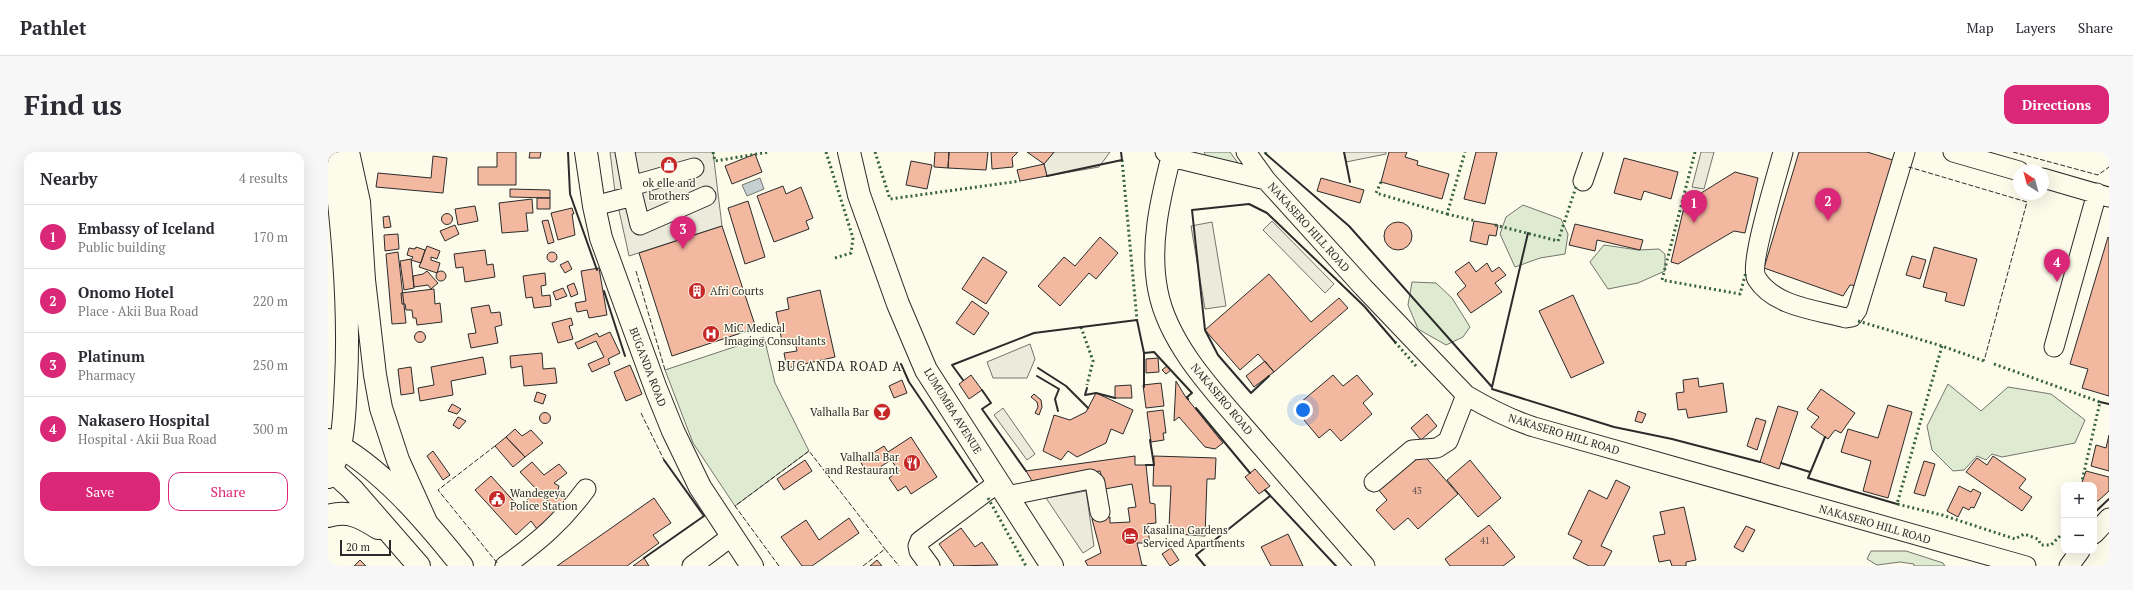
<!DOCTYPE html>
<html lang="en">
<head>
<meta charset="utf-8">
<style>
	:root { --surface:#fff; --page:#f7f7f7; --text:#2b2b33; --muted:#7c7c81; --line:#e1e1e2; --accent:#db2777 }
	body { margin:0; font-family:"PT Serif",serif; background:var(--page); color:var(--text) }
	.controls { position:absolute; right:12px; bottom:12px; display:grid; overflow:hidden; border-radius:8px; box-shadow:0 4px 16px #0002 }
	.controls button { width:36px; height:36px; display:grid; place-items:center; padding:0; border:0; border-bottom:1px solid var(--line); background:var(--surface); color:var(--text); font:20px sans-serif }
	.compass { position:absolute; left:1685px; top:12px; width:36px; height:36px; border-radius:50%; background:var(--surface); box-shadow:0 4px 16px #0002; rotate:324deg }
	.scale { position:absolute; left:12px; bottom:10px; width:51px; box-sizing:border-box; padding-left:4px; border:2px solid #2b2b2b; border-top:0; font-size:11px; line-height:14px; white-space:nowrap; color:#2b2b2b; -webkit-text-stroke:3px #fdfbea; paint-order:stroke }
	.you { position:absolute; left:975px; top:258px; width:14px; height:14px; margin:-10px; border:3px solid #fff; border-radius:50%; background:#1a73e8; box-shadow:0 0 0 6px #1a73e833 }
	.badge { display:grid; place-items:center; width:26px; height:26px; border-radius:50%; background:var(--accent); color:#fff; font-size:13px; font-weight:700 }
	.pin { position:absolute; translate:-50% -33px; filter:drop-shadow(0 1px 2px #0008) }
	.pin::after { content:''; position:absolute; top:21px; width:14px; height:12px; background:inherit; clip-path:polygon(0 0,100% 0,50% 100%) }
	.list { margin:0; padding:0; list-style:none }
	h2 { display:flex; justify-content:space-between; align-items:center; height:52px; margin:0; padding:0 16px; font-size:17px }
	h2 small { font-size:13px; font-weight:400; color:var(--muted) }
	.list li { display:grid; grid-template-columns:26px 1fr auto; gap:12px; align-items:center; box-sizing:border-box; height:64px; padding:0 16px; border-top:1px solid var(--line) }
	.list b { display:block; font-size:15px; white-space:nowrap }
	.list p { margin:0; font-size:13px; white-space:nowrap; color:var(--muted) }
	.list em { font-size:13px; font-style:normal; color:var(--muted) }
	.actions { display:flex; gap:8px; padding:12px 16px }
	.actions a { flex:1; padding:9px 0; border:1px solid var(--accent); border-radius:12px; text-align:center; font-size:14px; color:var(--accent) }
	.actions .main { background:var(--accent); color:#fff }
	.map { position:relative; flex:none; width:1781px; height:414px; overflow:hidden; border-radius:12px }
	header { display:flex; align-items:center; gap:24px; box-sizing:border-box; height:56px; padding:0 20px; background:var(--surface); border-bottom:1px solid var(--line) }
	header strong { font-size:19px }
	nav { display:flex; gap:22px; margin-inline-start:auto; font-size:14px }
	.intro { display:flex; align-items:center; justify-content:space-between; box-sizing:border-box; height:96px; padding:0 24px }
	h1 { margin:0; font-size:28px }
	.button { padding:10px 18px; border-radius:12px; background:var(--accent); color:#fff; font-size:14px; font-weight:700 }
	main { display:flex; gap:24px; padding:0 24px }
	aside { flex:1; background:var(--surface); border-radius:12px; box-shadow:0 4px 16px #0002 }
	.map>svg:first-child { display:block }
</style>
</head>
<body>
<header>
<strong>Pathlet</strong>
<nav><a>Map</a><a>Layers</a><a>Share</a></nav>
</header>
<div class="intro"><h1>Find us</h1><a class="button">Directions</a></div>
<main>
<aside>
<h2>Nearby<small>4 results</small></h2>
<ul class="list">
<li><span class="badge">1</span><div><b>Embassy of Iceland</b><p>Public building</p></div><em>170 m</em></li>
<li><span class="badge">2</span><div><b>Onomo Hotel</b><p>Place · Akii Bua Road</p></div><em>220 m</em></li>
<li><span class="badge">3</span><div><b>Platinum</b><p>Pharmacy</p></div><em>250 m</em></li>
<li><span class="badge">4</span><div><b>Nakasero Hospital</b><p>Hospital · Akii Bua Road</p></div><em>300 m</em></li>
</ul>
<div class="actions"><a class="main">Save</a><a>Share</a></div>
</aside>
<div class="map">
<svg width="1781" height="414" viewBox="0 0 1781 414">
	<rect width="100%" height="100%" fill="#fdfbea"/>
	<!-- green -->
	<path fill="#deebd1" stroke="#74746e" d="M 876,0 L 902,0 L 910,11 L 903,13 L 879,6 Z
		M 1195,53 L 1233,67 L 1240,82 L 1237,102 L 1212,106 L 1187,115 L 1172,82 L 1178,65 Z
		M 1276,93 L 1310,98 L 1331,97 L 1337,102 L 1337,119 L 1310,131 L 1280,137 L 1262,110 Z
		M 1084,130 L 1108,131 L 1124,146 L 1142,175 L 1135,185 L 1118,193 L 1090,177 L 1080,153 Z
		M 436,185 L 447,231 L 481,299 L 407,354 L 365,291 L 337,218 Z
		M 1620,232 L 1653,259 L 1680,235 L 1723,242 L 1757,268 L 1747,291 L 1674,305 L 1664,302 L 1658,308 L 1649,304 L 1636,318 L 1625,319 L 1604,298 L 1599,274 Z
		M 1543,399 L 1578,399 L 1615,411 L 1617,414 L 1586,414 L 1586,412 L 1572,410 L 1549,413 L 1539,407 Z"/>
	<!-- parking -->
	<path fill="#eceadb" stroke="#74746e" d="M 282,0 L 385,0 L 394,74 L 301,104 L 287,40 Z
		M 726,0 L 782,0 L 771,15 L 719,24 L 716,12 Z
		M 1016,0 L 1058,0 L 1058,2 L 1018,10 Z
		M 1373,0 L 1386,0 L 1376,37 L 1364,35 Z
		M 944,69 L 1006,132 L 997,141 L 935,78 Z
		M 884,70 L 898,154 L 877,157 L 863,74 Z
		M 702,192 L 707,207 L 699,226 L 665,226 L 659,210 Z
		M 675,256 L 707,302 L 699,308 L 666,263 Z
		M 758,339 L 766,394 L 755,401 L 718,346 Z"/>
	<!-- water -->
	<path fill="#c7d0d0" stroke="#74746e" d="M 432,26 L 436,37 L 419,44 L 414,33 Z"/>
	<!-- building -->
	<path fill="#f2b8a0" stroke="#2b2b2b" d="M 169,0 L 188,0 L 188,33 L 150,33 L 150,15 L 169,15 Z
		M 202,0 L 213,0 L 212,6 L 201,6 Z
		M 607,0 L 621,0 L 620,16 L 606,15 Z
		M 621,0 L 660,0 L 658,18 L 620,16 Z
		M 663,0 L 690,0 L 684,6 L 685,15 L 664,17 Z
		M 699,0 L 726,0 L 716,12 Z
		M 1061,0 L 1079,0 L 1077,5 L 1090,9 L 1089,13 L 1121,22 L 1114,47 L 1053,30 Z
		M 1148,0 L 1169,0 L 1157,52 L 1136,47 Z
		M 1471,0 L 1539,0 L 1568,9 L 1541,135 L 1522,133 L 1515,144 L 1436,116 Z
		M 427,2 L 434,20 L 404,32 L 397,14 Z
		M 105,4 L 119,6 L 115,41 L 48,35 L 50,21 L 103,26 Z
		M 1296,6 L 1350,20 L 1343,47 L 1316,39 L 1313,48 L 1286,41 Z
		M 583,9 L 604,13 L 599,37 L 578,33 Z
		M 716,12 L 719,24 L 692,29 L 689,18 Z
		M 1407,20 L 1430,26 L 1417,81 L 1406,79 L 1350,112 L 1343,110 L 1357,51 Z
		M 993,26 L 1036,38 L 1032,51 L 989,39 Z
		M 455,34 L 458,42 L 473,35 L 485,66 L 478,69 L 481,77 L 446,90 L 429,44 Z
		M 182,37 L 222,38 L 222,46 L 182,45 Z
		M 209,46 L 222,46 L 222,57 L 209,57 Z
		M 204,47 L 205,61 L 198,61 L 200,79 L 174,81 L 171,51 Z
		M 420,49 L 437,105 L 417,112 L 400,56 Z
		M 147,54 L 150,69 L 130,73 L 127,57 Z
		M 244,56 L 246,62 L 244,62 L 247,83 L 230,88 L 223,61 Z
		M113.5 67a5.5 5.5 0 1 1 11 0a5.5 5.5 0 1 1-11 0Z
		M 61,64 L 63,75 L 56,76 L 55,65 Z
		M 220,68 L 226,90 L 220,92 L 214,69 Z
		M 1146,69 L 1170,73 L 1168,84 L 1161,83 L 1159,93 L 1142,89 Z
		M1056 84a14 14 0 1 1 28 0a14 14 0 1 1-28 0Z
		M 1247,72 L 1315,88 L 1312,98 L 1269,88 L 1267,99 L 1241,93 Z
		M 127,73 L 131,82 L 117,89 L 112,79 Z
		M 394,74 L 428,176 L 344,204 L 311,101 Z
		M 70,82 L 71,97 L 57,99 L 56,83 Z
		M 772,85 L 790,101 L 768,127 L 761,121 L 732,154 L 710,134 L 736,105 L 747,114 Z
		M 1780,85 L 1781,86 L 1781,244 L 1754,236 L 1760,217 L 1742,212 Z
		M 99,94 L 112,99 L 109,107 L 103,105 L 103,108 L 112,111 L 109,121 L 91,115 Z
		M 88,95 L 97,98 L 93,111 L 83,108 L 85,105 L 79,103 L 81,96 L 87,97 Z
		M 1606,95 L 1649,107 L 1636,154 L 1617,149 L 1619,141 L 1595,135 Z
		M 157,98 L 159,113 L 165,112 L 167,125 L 137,130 L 135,115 L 128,116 L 126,102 Z
		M 70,100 L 78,171 L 64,172 L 58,102 Z
		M219 105a5 5 0 1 1 10 0a5 5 0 1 1-10 0Z
		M 1584,104 L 1598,108 L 1592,127 L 1578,123 Z
		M 655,105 L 679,120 L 658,152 L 634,137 Z
		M 83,107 L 86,136 L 76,138 L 72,109 Z
		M 240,109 L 244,117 L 237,121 L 232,113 Z
		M 1141,110 L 1148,120 L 1159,111 L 1164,120 L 1171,115 L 1178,123 L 1167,131 L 1174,140 L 1143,161 L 1129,142 L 1138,134 L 1127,120 Z
		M 271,116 L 279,163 L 261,166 L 259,158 L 249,160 L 247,151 L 258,149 L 253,119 Z
		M 99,119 L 110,131 L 103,137 L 100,133 L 86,135 L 85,124 L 95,122 Z
		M108 124a5 5 0 1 1 10 0a5 5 0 1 1-10 0Z
		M 217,121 L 218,133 L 213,134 L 214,144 L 222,143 L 223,154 L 206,156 L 204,145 L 198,146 L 195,124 Z
		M 941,122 L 983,170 L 1011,146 L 1020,156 L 946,220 L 930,202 L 912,218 L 877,178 Z
		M 246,131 L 250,142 L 243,145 L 239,134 Z
		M 235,136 L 239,144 L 228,148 L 225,140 Z
		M 106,137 L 107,152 L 112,151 L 114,170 L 89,173 L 88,166 L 85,166 L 84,158 L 78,158 L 77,152 L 74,152 L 73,141 Z
		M 492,138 L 507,205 L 459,216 L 456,201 L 469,199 L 466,186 L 454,189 L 448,160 L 461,157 L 459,146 Z
		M 1245,143 L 1276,211 L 1243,226 L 1211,159 Z
		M 644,149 L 661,161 L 646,183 L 628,171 Z
		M 161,153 L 163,161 L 172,160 L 174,173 L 167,175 L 170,191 L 143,196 L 140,182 L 148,181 L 143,156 Z
		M 243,166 L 245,173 L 241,174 L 245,187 L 230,191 L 224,171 Z
		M86.5 185a5.5 5.5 0 1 1 11 0a5.5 5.5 0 1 1-11 0Z
		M 282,180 L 292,201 L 280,207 L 282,212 L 264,220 L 260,212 L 276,205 L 268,189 L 250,197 L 247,191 L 269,181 L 271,185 Z
		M 214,201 L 215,217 L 227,216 L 229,231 L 196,234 L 194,214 L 183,216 L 182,204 Z
		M 155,205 L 158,222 L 123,229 L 125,243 L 92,249 L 90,236 L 106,233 L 103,215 Z
		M 830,206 L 831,220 L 818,221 L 818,207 Z
		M 937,209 L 946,220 L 926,235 L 918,224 Z
		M 302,213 L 314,242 L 298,249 L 286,220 Z
		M 839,214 L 843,218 L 838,222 L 834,218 Z
		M 83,215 L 86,241 L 73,243 L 70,217 Z
		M 643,223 L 654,238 L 641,247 L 631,232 Z
		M 1005,223 L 1015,234 L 1029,223 L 1045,242 L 1035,251 L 1044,262 L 1013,289 L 1002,277 L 991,286 L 966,256 Z
		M 1370,226 L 1371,235 L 1395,231 L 1399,260 L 1360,266 L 1358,257 L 1350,258 L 1348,241 L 1356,240 L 1355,228 Z
		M 574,228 L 579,241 L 566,246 L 561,234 Z
		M 848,229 L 857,244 L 895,291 L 887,297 L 877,295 L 851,265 L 846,269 Z
		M 833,231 L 836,254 L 818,256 L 815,233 Z
		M 803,233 L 804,246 L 787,246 L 787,234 Z
		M 1493,237 L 1527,261 L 1513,281 L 1507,278 L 1500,287 L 1483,275 L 1491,265 L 1479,257 Z
		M 209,240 L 218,243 L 215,252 L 206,249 Z
		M 768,241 L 805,258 L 795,282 L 783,277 L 778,291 L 749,305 L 740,299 L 733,308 L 715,299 L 726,263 L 742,268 L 758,260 Z
		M 706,242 L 713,248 L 714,255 L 711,263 L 707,261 L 710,255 L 709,250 L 703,245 Z
		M 124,252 L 133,257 L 129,262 L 120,259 Z
		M 1560,253 L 1584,260 L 1560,346 L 1535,339 L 1543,309 L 1513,300 L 1520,277 L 1550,286 Z
		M 1450,254 L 1470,260 L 1451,317 L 1432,310 Z
		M 835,258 L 838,281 L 835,281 L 836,288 L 823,290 L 819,260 Z
		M 1310,259 L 1318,262 L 1314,271 L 1307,269 Z
		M211.5 266a5.5 5.5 0 1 1 11 0a5.5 5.5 0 1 1-11 0Z
		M 1099,262 L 1109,274 L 1093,288 L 1083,276 Z
		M 130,265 L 138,269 L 131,277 L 125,273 Z
		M 1428,266 L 1438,269 L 1429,298 L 1419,294 Z
		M 187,277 L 194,284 L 203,278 L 215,291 L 197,305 L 178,285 Z
		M 1781,283 L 1781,319 L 1763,314 L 1768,293 L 1778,296 Z
		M 178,285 L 197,305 L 185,315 L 167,294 Z
		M 583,285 L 609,325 L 583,342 L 578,334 L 570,339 L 561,326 L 571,319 L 563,308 L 540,323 L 532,309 L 556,294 L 560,300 Z
		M 105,299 L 122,323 L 115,328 L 99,304 Z
		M 1092,299 L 1130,342 L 1090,377 L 1080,366 L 1066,378 L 1048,358 L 1059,348 L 1049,336 Z
		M 807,304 L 807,313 L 818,313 L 822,351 L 827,352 L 828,371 L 819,372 L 822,391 L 809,391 L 814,413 L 819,414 L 760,414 L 757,409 L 773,401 L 764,367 L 782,365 L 782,371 L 802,370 L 800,356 L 808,355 L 804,332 L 777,337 L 772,319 L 704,329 L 698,319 Z
		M 826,304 L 888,306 L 887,327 L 879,327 L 877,384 L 848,382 L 849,376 L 841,375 L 843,334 L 825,334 Z
		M 1665,304 L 1698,327 L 1691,336 L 1704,345 L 1694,359 L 1638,320 L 1649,306 L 1659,313 Z
		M 477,308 L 484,319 L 456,338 L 449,327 Z
		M 1142,308 L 1173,346 L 1150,365 L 1119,328 Z
		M 1596,309 L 1607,312 L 1597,344 L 1586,341 Z
		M 204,310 L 216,323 L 231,312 L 239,321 L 226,331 L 231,334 L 229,342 L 240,346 L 229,359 L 192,320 Z
		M 927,317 L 942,334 L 931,342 L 917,325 Z
		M 1758,319 L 1781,325 L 1781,339 L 1770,349 L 1766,348 L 1766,333 L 1753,333 Z
		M 163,324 L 191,355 L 210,338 L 229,359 L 209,377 L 203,369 L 188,383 L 147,338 Z
		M 1288,328 L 1302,335 L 1273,394 L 1284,399 L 1276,414 L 1261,414 L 1245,406 L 1254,389 L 1240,382 L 1261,338 L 1279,347 Z
		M 1631,334 L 1643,340 L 1645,337 L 1653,341 L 1646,356 L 1643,355 L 1641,358 L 1635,355 L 1630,365 L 1619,359 Z
		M 326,346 L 343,371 L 325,383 L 331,391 L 299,414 L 229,414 Z
		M 1356,355 L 1368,408 L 1358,410 L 1358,414 L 1344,414 L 1342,408 L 1331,410 L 1325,384 L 1337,382 L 1332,360 Z
		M 521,366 L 531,381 L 484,414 L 474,414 L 453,385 L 478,368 L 491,388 Z
		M 1161,373 L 1187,405 L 1175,414 L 1122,414 L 1117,407 Z
		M 1418,374 L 1427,378 L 1415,400 L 1406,395 Z
		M 633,376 L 647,395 L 654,390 L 670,413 L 625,414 L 626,413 L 611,392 Z
		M 960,382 L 975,414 L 943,414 L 933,395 Z
		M 843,396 L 851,408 L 842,414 L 834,402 Z
		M 316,406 L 321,414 L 305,414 Z
		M 32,408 L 38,414 L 26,414 Z
		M 549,408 L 554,414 L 542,414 Z"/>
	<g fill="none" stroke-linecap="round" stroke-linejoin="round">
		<defs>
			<path id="minor" d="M 837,0 L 843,5 L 938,28
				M 846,0 L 843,5 C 832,48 821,94 830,139 C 841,197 895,249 932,293 C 967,333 1002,374 1037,414
				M 918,0 L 938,28 L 1035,135 L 1138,243 C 1160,256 1181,267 1206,275 L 1698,414
				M 1455,0 C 1450,20 1420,114 1429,127 C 1447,155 1489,158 1518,166 L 1524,165 L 1529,158 L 1577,0
				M 1625,0 L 1691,19
				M 1715,26 L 1780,45
				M 1255,29 L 1265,0
				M 303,34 L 366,16
				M 305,44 L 312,73 L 378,44
				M 266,54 L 305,44 L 297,0
				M 1726,195 L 1769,41
				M 1046,330 L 1084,298 L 1109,296 L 1120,289 L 1138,243
				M 679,344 L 762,327 L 767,331 L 772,360
				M 1766,382 L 1781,366
				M 177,414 C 211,389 233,371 258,337
				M 364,414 L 404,384
				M 602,414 L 591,399 L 590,394 L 592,389 L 671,330
				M 1741,414 L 1752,399"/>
			<path id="major" d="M 20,0 L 31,50 L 36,128 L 47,223 L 53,256 L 70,308 L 98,370
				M 258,0 L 266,54 L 273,86 L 328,237 L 345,279 L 372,335 L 424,414
				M 521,0 L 531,43 L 570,152 L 598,218 L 724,414
				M 0,288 C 52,314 98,369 134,414
				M 0,315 L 24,337 L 91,414
				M 0,325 C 17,293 16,265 18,230 C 22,153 15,76 5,0
				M 0,364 C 20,358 33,365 50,376"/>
		</defs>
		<!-- minor casing -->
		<use href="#minor" stroke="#2b2b2b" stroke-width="21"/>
		<!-- major casing -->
		<use href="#major" stroke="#2b2b2b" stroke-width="24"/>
		<!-- minor -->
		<use href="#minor" stroke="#fdfbea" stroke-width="19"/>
		<!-- major -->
		<use href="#major" stroke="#fdfbea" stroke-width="22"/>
		<!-- hedge -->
		<path stroke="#34623c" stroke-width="3" stroke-dasharray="2 3" stroke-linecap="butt" d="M 385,0 L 387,9 L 441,0
			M 498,0 L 525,86 L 523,101 L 507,106
			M 547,0 L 562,47 L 692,29
			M 937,0 L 938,2
			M 1367,0 L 1334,128 L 1412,142 L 1418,120
			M 794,8 L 809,168
			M 1053,30 L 1048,41 L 1119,62 L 1137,0
			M 1119,62 L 1148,69
			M 1167,73 L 1230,89 L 1249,32
			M 1530,169 L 1614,194 L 1656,209
			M 753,175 L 765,209 L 759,233
			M 1067,190 L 1088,214
			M 1614,194 L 1569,352 L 1614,363 L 1687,387 L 1696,382 L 1710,387 L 1713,393 L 1723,393 L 1736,380
			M 1666,212 L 1772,250 L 1754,329
			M 660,346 L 698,414"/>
		<!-- fence -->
		<path stroke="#2b2b2b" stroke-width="1" stroke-dasharray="5 2" stroke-linecap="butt" d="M 1685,0 L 1770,23 L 1781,15
			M 1581,16 L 1581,15 L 1699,50 L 1656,209
			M 308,119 L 337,218
			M 313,261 L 336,308
			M 167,294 L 110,338 L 170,412
			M 451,414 L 407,354 L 481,299 L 557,397
			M 535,414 L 557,397 L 571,414"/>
		<!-- wall -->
		<path stroke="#2b2b2b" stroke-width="2" d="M 240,0 L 242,42 L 269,118
			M 1016,0 L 1022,30
			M 938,2 L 1021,74 L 1164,235 L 1200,81
			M 719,24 L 794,8 L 793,0
			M 276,139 L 297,204
			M 816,201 L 826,200 L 864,241 L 859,245 L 860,247
			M 573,212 L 581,230 L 649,330
			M 710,216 L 738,234 L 760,256
			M 709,224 L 731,237 L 727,247 L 730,259
			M 941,224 L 923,241 L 890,203 L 877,178 L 864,58 L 921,52 L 939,61 L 1036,154 L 1067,190
			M 635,228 L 624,213 L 706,181 L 809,168 L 816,201 L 816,235
			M 759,236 L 757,243 L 768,241 L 787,246
			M 1164,237 L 1286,275 L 1344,287 L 1432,310
			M 654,238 L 663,251 L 654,257 L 698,319
			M 1772,250 L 1781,252
			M 868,256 L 922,321
			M 1497,285 L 1480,326 L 1569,352
			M 1453,311 L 1482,320
			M 818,313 L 826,313 L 822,288
			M 937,338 L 1008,414
			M 1766,361 L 1781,347
			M 316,406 L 376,364 L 336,308
			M 877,414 L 868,403 L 942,344"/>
	</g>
	<!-- icons -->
	<defs>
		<symbol id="shop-disc" viewBox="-11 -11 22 22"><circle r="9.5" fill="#c62828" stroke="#fdfbea"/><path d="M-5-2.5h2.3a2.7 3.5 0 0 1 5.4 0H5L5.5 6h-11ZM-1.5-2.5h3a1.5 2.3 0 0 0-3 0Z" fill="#fff"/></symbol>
		<symbol id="building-disc" viewBox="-11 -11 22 22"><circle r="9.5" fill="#c62828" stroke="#fdfbea"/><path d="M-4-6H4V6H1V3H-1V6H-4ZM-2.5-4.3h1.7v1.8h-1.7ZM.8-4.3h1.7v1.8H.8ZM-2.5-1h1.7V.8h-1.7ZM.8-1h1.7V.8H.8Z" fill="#fff"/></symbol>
		<symbol id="hospital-disc" viewBox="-11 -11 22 22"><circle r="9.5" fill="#c62828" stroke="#fdfbea"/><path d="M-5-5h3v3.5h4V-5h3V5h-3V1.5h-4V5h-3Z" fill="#fff"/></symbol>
		<symbol id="bar-disc" viewBox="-11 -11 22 22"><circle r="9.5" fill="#c62828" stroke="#fdfbea"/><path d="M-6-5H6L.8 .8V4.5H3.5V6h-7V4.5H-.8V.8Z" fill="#fff"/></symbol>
		<symbol id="restaurant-disc" viewBox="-11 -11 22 22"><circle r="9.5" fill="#c62828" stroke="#fdfbea"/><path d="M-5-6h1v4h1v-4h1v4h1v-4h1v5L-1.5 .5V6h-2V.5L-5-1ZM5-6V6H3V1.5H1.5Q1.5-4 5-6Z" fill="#fff"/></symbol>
		<symbol id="civic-disc" viewBox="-11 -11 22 22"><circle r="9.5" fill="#c62828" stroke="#fdfbea"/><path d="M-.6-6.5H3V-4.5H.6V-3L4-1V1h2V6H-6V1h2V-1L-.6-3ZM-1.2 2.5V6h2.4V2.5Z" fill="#fff"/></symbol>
		<symbol id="hotel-disc" viewBox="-11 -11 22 22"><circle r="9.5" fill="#c62828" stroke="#fdfbea"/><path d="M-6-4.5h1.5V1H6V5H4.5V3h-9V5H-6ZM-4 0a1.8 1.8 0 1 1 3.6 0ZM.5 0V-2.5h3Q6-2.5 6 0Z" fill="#fff"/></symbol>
	</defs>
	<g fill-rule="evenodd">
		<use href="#shop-disc" x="331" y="3" width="20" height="20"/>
		<use href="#building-disc" x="359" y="129" width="20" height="20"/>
		<use href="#hospital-disc" x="373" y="172" width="20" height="20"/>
		<use href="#bar-disc" x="544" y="250" width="20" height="20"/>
		<use href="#restaurant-disc" x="574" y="301" width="20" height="20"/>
		<use href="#civic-disc" x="159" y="337" width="20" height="20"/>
		<use href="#hotel-disc" x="792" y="374" width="20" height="20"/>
	</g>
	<g text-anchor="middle" stroke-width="3" stroke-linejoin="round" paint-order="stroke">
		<!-- number labels -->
		<g font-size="9" fill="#5d4e48">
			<text x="1089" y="342">43</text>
			<text x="1157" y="392">41</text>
		</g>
		<!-- poi labels -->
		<g font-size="11" fill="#2b2b2b" stroke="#fdfbea" text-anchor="start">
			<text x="341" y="35" text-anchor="middle">ok elle and<tspan x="341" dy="13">brothers</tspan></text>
			<text x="382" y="143">Afri Courts</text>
			<text x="396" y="180">MiC Medical<tspan x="396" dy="13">Imaging Consultants</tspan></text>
			<text x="541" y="264" text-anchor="end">Valhalla Bar</text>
			<text x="571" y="309" text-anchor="end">Valhalla Bar<tspan x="571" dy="13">and Restaurant</tspan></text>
			<text x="182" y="345">Wandegeya<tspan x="182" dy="13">Police Station</tspan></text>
			<text x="815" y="382">Kasalina Gardens<tspan x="815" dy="13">Serviced Apartments</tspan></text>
		</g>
		<!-- street labels -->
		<g font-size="11" fill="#2b2b2b" stroke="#fdfbea">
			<text transform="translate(981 75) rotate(48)" y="4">NAKASERO HILL ROAD</text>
			<text transform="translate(320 215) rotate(69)" y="4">BUGANDA ROAD</text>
			<text transform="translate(894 247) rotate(50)" y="4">NAKASERO ROAD</text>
			<text transform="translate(625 259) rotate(58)" y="4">LUMUMBA AVENUE</text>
			<text transform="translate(1236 282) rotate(17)" y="4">NAKASERO HILL ROAD</text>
			<text transform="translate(1547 372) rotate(16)" y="4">NAKASERO HILL ROAD</text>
		</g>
		<!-- quarter labels -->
		<g font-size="13" letter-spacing="1" fill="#2b2b2b" stroke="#fdfbea">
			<text x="512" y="219">BUGANDA ROAD A</text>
		</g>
	</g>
</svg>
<div class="controls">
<button>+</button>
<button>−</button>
</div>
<svg class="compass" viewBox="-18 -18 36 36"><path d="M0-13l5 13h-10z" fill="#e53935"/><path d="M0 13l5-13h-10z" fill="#7c7c81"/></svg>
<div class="scale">20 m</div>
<div class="you"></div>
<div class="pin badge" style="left:1366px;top:71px">1</div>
<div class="pin badge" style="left:1500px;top:69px">2</div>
<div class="pin badge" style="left:355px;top:97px">3</div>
<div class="pin badge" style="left:1729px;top:130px">4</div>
</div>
</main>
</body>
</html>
